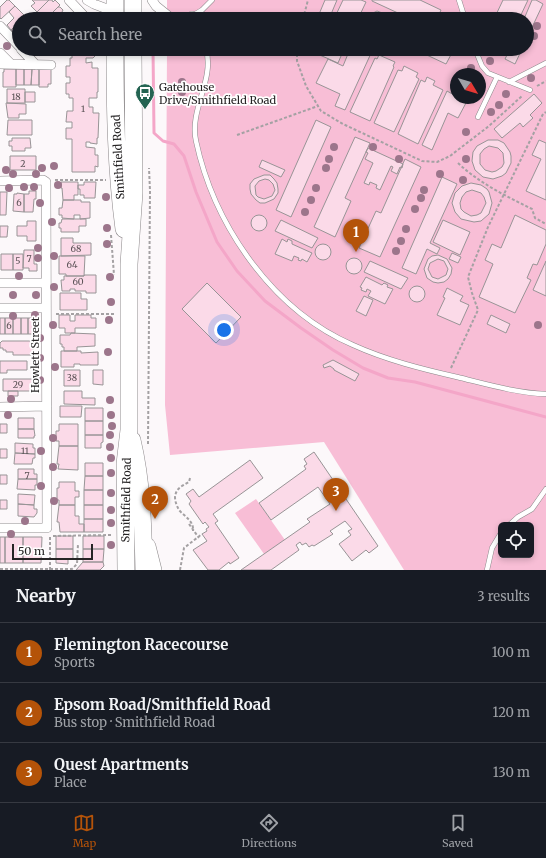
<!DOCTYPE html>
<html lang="en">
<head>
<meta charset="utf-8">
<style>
	:root { --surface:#171b24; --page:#20242c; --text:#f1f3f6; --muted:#9ea1a6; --line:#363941; --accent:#b45309 }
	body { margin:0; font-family:Merriweather,serif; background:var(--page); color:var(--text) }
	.controls { position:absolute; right:12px; bottom:12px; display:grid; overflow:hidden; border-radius:6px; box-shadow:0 2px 6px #0003 }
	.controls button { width:36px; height:36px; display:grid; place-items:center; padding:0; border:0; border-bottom:1px solid var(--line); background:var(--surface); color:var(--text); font:20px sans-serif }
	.compass { position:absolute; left:450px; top:68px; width:36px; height:36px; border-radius:50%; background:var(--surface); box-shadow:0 2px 6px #0003; rotate:128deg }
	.scale { position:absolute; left:12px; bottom:10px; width:81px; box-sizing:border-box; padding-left:4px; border:2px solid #262425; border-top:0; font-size:11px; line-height:14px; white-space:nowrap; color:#262425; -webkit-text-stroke:3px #fff; paint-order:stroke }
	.you { position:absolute; left:224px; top:330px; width:14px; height:14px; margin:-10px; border:3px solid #fff; border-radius:50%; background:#1a73e8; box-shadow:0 0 0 6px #1a73e833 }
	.badge { display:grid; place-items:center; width:26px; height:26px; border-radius:50%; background:var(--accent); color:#fff; font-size:13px; font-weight:700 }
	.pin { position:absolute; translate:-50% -33px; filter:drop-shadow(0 1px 2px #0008) }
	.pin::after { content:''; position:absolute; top:21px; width:14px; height:12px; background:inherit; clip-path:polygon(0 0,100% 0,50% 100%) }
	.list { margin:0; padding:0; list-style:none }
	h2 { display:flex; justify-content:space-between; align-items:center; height:52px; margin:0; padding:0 16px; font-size:17px }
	h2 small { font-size:13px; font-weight:400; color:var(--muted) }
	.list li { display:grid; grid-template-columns:26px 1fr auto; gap:12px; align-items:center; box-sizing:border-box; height:60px; padding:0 16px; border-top:1px solid var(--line) }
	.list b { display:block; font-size:15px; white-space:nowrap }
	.list p { margin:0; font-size:13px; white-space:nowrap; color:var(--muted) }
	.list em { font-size:13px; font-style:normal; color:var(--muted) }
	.icon { flex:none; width:22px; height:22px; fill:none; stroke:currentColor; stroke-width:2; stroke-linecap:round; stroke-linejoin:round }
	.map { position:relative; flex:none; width:546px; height:570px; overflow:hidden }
	.search { position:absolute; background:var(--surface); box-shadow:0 2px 6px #0003; left:12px; right:12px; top:12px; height:44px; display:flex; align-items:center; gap:10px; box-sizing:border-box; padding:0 14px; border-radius:22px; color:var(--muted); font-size:15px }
	.sheet { height:232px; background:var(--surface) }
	nav { display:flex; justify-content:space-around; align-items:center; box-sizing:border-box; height:56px; border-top:1px solid var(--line); background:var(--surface); font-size:11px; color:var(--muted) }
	nav a { display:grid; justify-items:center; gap:2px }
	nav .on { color:var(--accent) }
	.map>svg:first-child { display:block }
</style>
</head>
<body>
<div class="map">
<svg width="546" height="570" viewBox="0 0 546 570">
	<rect width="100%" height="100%" fill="#fcf8fa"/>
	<!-- green -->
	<path fill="#f8bed6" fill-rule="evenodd" d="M 167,0 L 546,0 L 546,570 L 404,570 L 324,442 L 170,455 L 165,405 L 167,49 L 527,49 L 527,19 L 167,19 ZM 456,74 L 480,74 L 480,98 L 456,98 ZM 501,525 L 531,525 L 531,555 L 501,555 Z
		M 256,499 L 285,540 L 264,554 L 235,513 Z"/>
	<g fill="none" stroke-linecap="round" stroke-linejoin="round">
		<!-- stream -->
		<path stroke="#f4a6c8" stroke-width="3" d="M 153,49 L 154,133 L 163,141 L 174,144 L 184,156 L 196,192 L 217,242 L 237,271 L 265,301 L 301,328 L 333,350 L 363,368 L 388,378 L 415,382 L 546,417"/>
	</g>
	<!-- building -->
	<path fill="#fbdae8" stroke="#989496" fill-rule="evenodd" d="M 7,0 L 9,0 L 15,6 L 1,19 L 0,18 L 0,7 Z
		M 32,0 L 49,0 L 37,12 L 31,6 L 35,3 Z
		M 49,0 L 52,0 L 53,2 L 55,0 L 60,5 L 48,17 L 46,14 L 42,18 L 37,12 Z
		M 325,0 L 337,0 L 329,19 L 317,19 Z
		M 343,0 L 361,0 L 366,2 L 358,19 L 334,19 Z
		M 372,0 L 420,0 L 441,10 L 437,19 L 411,19 L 372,1 Z
		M 503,0 L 528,0 L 519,19 L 494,19 Z
		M 532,0 L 536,0 L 543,4 L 527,38 L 527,19 L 524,19 Z
		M 15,6 L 25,16 L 22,19 L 19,19 L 19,22 L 11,30 L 7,25 L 14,18 L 9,12 Z
		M 58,7 L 60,7 L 63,10 L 62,12 L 68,18 L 69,17 L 71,19 L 56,19 L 51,14 Z
		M 377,11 L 385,14 L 388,19 L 385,19 L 383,16 L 378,14 L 373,16 L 370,19 L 366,19 L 369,15 Z
		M 19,22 L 19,36 L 18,37 L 11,30 Z
		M 33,49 L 47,49 L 39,56 Z
		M 68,49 L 93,49 L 93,51 L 97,54 L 93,58 L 86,58 L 86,63 L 92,62 L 92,68 L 98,68 L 98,92 L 97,92 L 97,98 L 89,98 L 89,107 L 93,107 L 93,113 L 99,113 L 98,138 L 97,138 L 97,144 L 90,143 L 90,142 L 86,142 L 86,147 L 95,148 L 95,155 L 98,155 L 98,167 L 95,166 L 95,172 L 72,172 L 72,139 L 66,139 L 66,128 L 72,128 L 72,122 L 66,122 L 67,111 L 73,111 L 73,98 L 69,98 L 69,94 L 66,94 L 66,83 L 70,83 L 70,77 L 66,77 L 66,66 L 70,66 L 70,58 L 72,58 L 72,51 Z
		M 306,49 L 344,49 L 338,63 Z
		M 350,49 L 373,49 L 345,110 L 335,106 L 340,94 L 316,83 L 328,59 L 343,66 Z
		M 414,49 L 454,49 L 446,64 Z
		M 510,49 L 522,49 L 515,64 L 505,59 Z
		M 379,55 L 395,62 L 393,66 L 394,67 L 370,121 L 350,112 L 375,58 L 377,59 Z
		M 404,66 L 418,73 L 416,77 L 419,79 L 394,132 L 374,123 L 398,70 L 402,71 Z
		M 4,69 L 16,69 L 16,87 L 3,87 L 3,72 L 4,72 Z
		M 16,69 L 24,69 L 24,85 L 16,85 Z
		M 24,69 L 32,69 L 31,85 L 24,85 Z
		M 32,69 L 39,69 L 39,85 L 31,85 Z
		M 39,69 L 51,69 L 51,84 L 48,84 L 48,87 L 39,87 Z
		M 427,77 L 435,81 L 433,85 L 443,90 L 418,144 L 398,134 L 421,80 L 425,82 Z
		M 7,89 L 25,89 L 25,103 L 7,103 Z
		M 447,91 L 456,96 L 456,98 L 461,98 L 467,101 L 458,118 L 448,113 L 432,150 L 422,145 Z
		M 25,92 L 35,92 L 35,102 L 25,102 Z
		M 534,94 L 542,103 L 530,115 L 533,118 L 523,127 L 520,123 L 502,138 L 494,129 Z
		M 6,103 L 26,104 L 26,114 L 19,114 L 19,118 L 8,118 Z
		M 8,120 L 32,120 L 32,135 L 7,135 Z
		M 316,120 L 331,127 L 291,217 L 276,210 Z
		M 355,137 L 370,143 L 345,198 L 351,201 L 335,237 L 314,227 Z
		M 12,138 L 30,138 L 31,148 L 25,148 L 25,151 L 12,151 L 12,146 L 9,146 L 9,141 L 12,141 Z
		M 488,140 L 498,140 L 504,143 L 510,152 L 511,156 L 511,163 L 506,173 L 502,176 L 493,179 L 483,177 L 475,170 L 472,161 L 473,152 L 477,146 ZM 489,146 L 498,148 L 503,153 L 504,163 L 502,167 L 496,171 L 492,172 L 485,170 L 480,164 L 480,154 L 484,149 Z
		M 539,140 L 546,143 L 546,200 L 526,191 L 541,159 L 532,155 Z
		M 368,148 L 403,164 L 402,168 L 400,167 L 397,174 L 391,171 L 393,167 L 391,166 L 380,190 L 376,188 L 377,185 L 370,182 L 369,185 L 364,183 L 373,163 L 365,159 L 368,153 L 366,152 Z
		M 10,156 L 36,156 L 36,170 L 10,170 Z
		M 405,159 L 421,167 L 380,257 L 359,248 L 376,211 L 381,213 Z
		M 262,160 L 285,170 L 281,177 L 259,167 Z
		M 264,175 L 270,175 L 274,179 L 277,183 L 278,189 L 278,193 L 274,199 L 265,203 L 260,203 L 256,200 L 251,194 L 250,189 L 250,184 L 254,179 ZM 265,179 L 269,180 L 273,184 L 275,190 L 272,196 L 264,199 L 258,197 L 256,195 L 255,186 L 259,181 Z
		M 442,177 L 457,184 L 430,243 L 440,248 L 437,254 L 427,249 L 416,274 L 402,268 Z
		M 61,182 L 78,182 L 78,195 L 74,195 L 74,200 L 63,200 L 62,188 L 61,188 Z
		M 84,182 L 96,182 L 95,198 L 84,198 L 84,195 L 80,195 L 80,189 L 78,189 L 78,185 L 84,185 Z
		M 471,183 L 481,185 L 487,189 L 489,192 L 492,203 L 489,214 L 481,221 L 474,222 L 461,219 L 455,212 L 452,203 L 455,193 L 462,186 ZM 472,190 L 481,193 L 484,197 L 486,203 L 481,213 L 477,215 L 471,216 L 464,212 L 461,209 L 460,203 L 462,197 L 466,192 Z
		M 29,191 L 36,191 L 36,199 L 34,199 L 33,212 L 24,212 L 24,194 L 29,194 Z
		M 0,192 L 7,192 L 6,215 L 0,215 Z
		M 17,193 L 24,194 L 24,212 L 13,211 L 14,194 L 17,194 Z
		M 63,200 L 81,200 L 81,202 L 90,202 L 90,218 L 80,219 L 80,215 L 74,215 L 74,219 L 62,218 L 62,215 L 59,215 L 59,208 L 62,208 Z
		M251 223a8 8 0 1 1 16 0a8 8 0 1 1-16 0Z
		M 515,215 L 546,230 L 546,244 L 537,265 L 533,264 L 527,278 L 531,280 L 515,313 L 479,297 L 493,264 L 485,260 L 492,244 L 501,248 Z
		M 62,219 L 86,219 L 86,226 L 79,226 L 79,232 L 61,232 L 61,228 L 59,228 L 59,223 L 61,223 Z
		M 281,220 L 318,238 L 312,248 L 275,231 Z
		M 443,220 L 470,232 L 460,255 L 433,242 Z
		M 27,221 L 36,221 L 36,241 L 27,241 L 27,236 L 17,236 L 17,226 L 27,226 Z
		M 0,226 L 8,226 L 7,237 L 0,237 Z
		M 61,238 L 73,238 L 73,243 L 91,243 L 91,255 L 61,256 Z
		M 282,239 L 287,242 L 288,239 L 292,241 L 292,244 L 312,253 L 307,262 L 302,259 L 301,261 L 298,260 L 299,258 L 294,256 L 292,261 L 275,254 Z
		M315 252a8 8 0 1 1 16 0a8 8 0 1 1-16 0Z
		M 24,250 L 34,250 L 34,264 L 37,264 L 37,271 L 29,271 L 29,268 L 23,268 Z
		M 452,253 L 461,257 L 458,263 L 449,259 Z
		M 1,254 L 13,254 L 13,270 L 1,270 Z
		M 13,254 L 23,254 L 23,270 L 13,270 Z
		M 438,255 L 447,259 L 452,268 L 451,274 L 448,279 L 444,282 L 438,283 L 433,282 L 427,278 L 424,269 L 428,259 L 432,256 ZM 438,259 L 444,261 L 448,269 L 446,275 L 438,279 L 432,277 L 428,269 L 430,263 Z
		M 59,256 L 85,256 L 84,276 L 66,276 L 66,274 L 59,274 Z
		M346 266a8 8 0 1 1 16 0a8 8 0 1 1-16 0Z
		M 370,261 L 408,278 L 401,289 L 364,272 Z
		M 546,261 L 546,296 L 533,290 Z
		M 84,275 L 96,275 L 96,293 L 86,293 L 86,291 L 75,291 L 75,289 L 70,289 L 70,291 L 62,291 L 61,280 L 64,280 L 64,276 L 84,276 Z
		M 366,277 L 382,285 L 384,283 L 388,285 L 387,287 L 393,289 L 385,304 L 368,296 L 371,291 L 367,289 L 366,292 L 361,290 L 362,288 L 360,287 Z
		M 207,283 L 241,317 L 216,343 L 182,309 Z
		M409 294a8 8 0 1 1 16 0a8 8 0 1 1-16 0Z
		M 447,288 L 463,296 L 460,301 L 469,305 L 460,325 L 437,315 L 445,298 L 443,297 Z
		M 60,293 L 81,293 L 81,299 L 87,299 L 87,310 L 60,310 Z
		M 364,296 L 373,300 L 366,316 L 356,311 Z
		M 59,315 L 70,315 L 70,321 L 75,321 L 75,315 L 91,315 L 91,318 L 96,318 L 96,328 L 75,328 L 75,333 L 65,333 L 65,328 L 59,328 Z
		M 491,315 L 510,324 L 506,333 L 487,324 Z
		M 0,318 L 5,318 L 5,334 L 0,334 Z
		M 5,318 L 13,318 L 13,334 L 5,334 Z
		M 13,318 L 21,318 L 21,334 L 13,334 Z
		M 21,318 L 28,318 L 28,334 L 21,334 Z
		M 28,318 L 37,318 L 36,334 L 28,334 Z
		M 71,333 L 95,334 L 95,346 L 77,347 L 77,351 L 64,351 L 64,347 L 62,347 L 62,344 L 60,344 L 60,335 L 70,335 Z
		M 2,341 L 33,341 L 33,355 L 13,355 L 13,352 L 6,352 L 6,350 L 3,350 L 3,348 L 0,348 L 0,343 Z
		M 61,351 L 81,351 L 81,353 L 98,352 L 98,365 L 80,365 L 80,364 L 74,364 L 74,367 L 61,367 Z
		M 333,360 L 359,374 L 355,381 L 334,370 L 334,369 L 330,366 L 324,368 L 323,365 Z
		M 0,361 L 27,361 L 27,370 L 7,370 L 7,373 L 0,373 Z
		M 64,370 L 80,370 L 80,386 L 64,386 Z
		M 93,370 L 103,370 L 103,385 L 93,384 Z
		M 3,379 L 33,379 L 33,391 L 3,391 Z
		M 8,391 L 18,391 L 18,396 L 8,396 Z
		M 64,391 L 82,391 L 82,398 L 95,398 L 95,405 L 64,404 Z
		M 60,406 L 82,406 L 81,417 L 60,417 Z
		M 85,408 L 103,408 L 103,421 L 85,421 Z
		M 18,418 L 34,418 L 34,429 L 18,429 Z
		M 85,421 L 103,421 L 103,435 L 85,435 Z
		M 0,424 L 7,424 L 7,433 L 0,433 Z
		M 59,424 L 78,424 L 78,446 L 59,446 L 59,441 L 56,441 L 56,431 L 59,431 Z
		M 18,429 L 34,429 L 35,436 L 34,436 L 34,438 L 18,438 Z
		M 85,435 L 103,435 L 103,442 L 101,443 L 101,448 L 85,448 Z
		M 15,443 L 33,444 L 33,448 L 35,448 L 35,454 L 15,453 Z
		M 59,446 L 78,446 L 78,470 L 58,469 L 59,464 L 57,464 Z
		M 0,449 L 7,449 L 7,458 L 0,458 Z
		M 314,452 L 378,546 L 369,553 L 366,550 L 352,561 L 339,544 L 351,535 L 348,531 L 352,529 L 345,521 L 330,531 L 333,534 L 314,546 L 312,545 L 309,547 L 306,543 L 302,545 L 300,542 L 296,545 L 299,550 L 271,570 L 241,570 L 310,522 L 307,519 L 330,504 L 318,487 L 271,520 L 259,503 L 306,469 L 304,466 L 307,464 L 304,459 Z
		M 15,453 L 35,454 L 35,458 L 33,458 L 32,464 L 14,464 Z
		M 250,460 L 263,478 L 213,514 L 218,521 L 215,523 L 239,558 L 230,564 L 229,562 L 219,570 L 208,570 L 193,550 L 207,541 L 202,534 L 207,531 L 206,529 L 209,527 L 205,522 L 203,524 L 189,504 L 191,501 L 186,494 L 193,489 L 199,497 Z
		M 85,463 L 103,463 L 103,476 L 85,476 Z
		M 18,469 L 34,469 L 34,474 L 37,474 L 37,479 L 18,479 Z
		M 0,475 L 7,475 L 7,484 L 0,484 Z
		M 85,476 L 103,476 L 103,490 L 84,490 Z
		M 18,479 L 37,479 L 37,485 L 35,485 L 35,490 L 17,489 Z
		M 59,482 L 75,482 L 75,491 L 79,491 L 79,497 L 75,497 L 75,505 L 59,505 L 59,500 L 57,500 L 57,488 L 59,488 Z
		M 84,490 L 103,490 L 103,505 L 84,505 Z
		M 18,494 L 35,495 L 34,505 L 18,504 Z
		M 0,500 L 7,500 L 7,509 L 0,509 Z
		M 18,504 L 34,505 L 34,509 L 37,509 L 37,513 L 34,517 L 18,516 Z
		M 59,505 L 75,505 L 75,516 L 79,516 L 79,524 L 84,524 L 84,532 L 60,532 L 59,522 L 57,522 Z
		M 84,505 L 103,505 L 103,519 L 84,519 Z
		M 84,519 L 103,519 L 103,532 L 84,532 Z
		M 56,536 L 73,536 L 73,549 L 56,549 Z
		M 83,536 L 104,536 L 104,549 L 83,549 Z
		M 0,537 L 5,537 L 5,563 L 0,563 Z
		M 5,537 L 23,537 L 23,563 L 5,563 Z
		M 23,537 L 42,537 L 41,563 L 23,563 Z
		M 56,549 L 73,549 L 73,559 L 68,559 L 68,564 L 56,563 Z
		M 83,549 L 104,549 L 103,562 L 83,562 Z
		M 83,562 L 103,562 L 104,566 L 100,570 L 76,570 Z"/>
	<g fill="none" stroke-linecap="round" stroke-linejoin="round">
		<defs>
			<path id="lane" d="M 459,0 L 465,19
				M 192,16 L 202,10 L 212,0
				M 206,49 C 215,80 189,109 196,141 C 214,225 272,310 353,345 C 386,360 422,369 457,377 C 486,384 516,393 546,394
				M 475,49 L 482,66 L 488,73 L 530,90
				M 509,82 L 546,63
				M 478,117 L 497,77
				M 509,525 L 518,517 L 532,509 L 546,489
				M 487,570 L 492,548 L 501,533"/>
			<path id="street" d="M 69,0 L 87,19
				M 87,0 L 94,4 L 115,12 L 104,19
				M 152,0 L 156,6 L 172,19
				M 185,19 L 192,16
				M 0,26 L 19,46
				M 21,49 L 36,65
				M 0,53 L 11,64
				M 0,64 L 51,65
				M 0,181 L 43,180 L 46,182 L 47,528 L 0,528
				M 0,283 L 46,283
				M 0,308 L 46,308
				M 0,407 L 47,406"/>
			<path id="primary" d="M 148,546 L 154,570"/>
			<path id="highway" d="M 115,19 L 115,0
				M 133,19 L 133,0
				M 115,49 C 115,109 116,169 124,229
				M 132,440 C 142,482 143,526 144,570
				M 126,570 L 125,464 L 129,430 L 129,264 L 134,193 L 133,49"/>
		</defs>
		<!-- lane casing -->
		<use href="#lane" stroke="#8b8789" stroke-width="5.5"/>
		<!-- street casing -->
		<use href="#street" stroke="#8b8789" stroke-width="10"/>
		<!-- primary casing -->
		<use href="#primary" stroke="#8b8789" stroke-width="16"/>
		<!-- highway casing -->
		<use href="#highway" stroke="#8b8789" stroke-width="18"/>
		<!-- path -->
		<path stroke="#a4a1a3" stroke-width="2" stroke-dasharray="3 2" stroke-linecap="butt" d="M 303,19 L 308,0
			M 297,49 L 297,61 L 306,86 L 321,111 L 343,124 L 422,161 L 437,162 L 450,156 L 489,126 L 523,95
			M 537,86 L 546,81
			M 237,135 L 318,106
			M 458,163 C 479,183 506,196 532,209 L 535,218 L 546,224
			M 55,180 L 106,180
			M 111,235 L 114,275
			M 56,314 L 115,314
			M 451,368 L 478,310 L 472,293 L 468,277 L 488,227 L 543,114 L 546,112
			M 148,444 L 150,191 L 149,168
			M 190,478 L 189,482 C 182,486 176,488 175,497 C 175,502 177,506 179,510 C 185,517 194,521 193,531
			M 189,524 L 199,538
			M 53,536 L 113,535
			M 0,569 L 72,569 L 77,564 L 78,544
			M 50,570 L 50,536
			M 180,570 L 184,548 L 202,534"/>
		<!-- lane -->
		<use href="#lane" stroke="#fff" stroke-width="4.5"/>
		<!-- street -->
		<use href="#street" stroke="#fff" stroke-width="9"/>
		<!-- primary -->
		<use href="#primary" stroke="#fff" stroke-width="15"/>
		<!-- highway -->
		<use href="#highway" stroke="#fff" stroke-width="17"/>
	</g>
	<!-- trees -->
	<g fill="#9c758b">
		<circle cx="537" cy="26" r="4"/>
		<circle cx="534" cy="36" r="4"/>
		<circle cx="7" cy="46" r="4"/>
		<circle cx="490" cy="61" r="4"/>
		<circle cx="471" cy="68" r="4"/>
		<circle cx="531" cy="78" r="4"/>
		<circle cx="182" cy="82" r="4"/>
		<circle cx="182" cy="92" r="4"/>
		<circle cx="506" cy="94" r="4"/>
		<circle cx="499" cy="105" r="4"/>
		<circle cx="491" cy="112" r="4"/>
		<circle cx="466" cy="132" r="4"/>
		<circle cx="334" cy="147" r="4"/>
		<circle cx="373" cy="147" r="4"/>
		<circle cx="329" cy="159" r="4"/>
		<circle cx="399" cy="159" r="4"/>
		<circle cx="466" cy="159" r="4"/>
		<circle cx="54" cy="166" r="4"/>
		<circle cx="42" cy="168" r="4"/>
		<circle cx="326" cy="168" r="4"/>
		<circle cx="6" cy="170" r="4"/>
		<circle cx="13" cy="174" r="4"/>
		<circle cx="36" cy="174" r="4"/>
		<circle cx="440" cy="174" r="4"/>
		<circle cx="463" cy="180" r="4"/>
		<circle cx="58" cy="185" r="4"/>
		<circle cx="24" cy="187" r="4"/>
		<circle cx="34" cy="187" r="4"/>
		<circle cx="9" cy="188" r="4"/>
		<circle cx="316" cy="188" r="4"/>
		<circle cx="424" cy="190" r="4"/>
		<circle cx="106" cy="197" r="4"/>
		<circle cx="421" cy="198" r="4"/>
		<circle cx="311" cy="200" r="4"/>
		<circle cx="40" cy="203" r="4"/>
		<circle cx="415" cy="209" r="4"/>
		<circle cx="305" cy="212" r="4"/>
		<circle cx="52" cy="222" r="4"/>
		<circle cx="107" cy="228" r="4"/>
		<circle cx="406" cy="229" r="4"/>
		<circle cx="401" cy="241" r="4"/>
		<circle cx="107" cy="244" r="4"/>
		<circle cx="38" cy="248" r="4"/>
		<circle cx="396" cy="251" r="4"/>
		<circle cx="54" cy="256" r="4"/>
		<circle cx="38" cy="258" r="4"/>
		<circle cx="19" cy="276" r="4"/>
		<circle cx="110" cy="277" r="4"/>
		<circle cx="54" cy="287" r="4"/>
		<circle cx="13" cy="295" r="4"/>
		<circle cx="36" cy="295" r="4"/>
		<circle cx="111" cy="302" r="4"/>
		<circle cx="35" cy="315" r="4"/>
		<circle cx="13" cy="316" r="4"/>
		<circle cx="109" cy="320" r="4"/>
		<circle cx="53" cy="325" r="4"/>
		<circle cx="538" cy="325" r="4"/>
		<circle cx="40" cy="338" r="4"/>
		<circle cx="108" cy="352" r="4"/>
		<circle cx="40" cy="358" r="4"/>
		<circle cx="55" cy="367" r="4"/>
		<circle cx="40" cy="380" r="4"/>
		<circle cx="11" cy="399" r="4"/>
		<circle cx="110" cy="400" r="4"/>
		<circle cx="8" cy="415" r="4"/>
		<circle cx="111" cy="415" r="4"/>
		<circle cx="112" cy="426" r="4"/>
		<circle cx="110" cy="435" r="4"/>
		<circle cx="53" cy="438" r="4"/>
		<circle cx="110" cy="447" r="4"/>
		<circle cx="41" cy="451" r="4"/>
		<circle cx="111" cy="458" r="4"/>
		<circle cx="53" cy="467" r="4"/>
		<circle cx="111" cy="473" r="4"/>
		<circle cx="41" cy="486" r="4"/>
		<circle cx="111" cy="493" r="4"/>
		<circle cx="54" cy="501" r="4"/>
		<circle cx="111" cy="510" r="4"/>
		<circle cx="25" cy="521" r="4"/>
		<circle cx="111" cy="523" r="4"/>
		<circle cx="11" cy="534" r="4"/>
		<circle cx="111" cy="545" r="4"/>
	</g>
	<!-- icons -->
	<defs>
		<symbol id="bus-pin" viewBox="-11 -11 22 30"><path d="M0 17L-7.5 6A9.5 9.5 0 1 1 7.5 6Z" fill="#246452" stroke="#fff"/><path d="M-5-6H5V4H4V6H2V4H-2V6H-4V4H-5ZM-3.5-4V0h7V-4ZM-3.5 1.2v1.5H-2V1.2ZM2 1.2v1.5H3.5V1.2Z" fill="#fff"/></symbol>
	</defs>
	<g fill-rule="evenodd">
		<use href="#bus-pin" x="134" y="82" width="22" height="30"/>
	</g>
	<g text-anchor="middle" stroke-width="3.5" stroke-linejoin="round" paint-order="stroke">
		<!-- number labels -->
		<g font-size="9" fill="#5b5256">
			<text x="16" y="100">18</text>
			<text x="83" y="112">1</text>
			<text x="23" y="167">2</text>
			<text x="19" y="206">6</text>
			<text x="76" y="252">68</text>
			<text x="29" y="262">7</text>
			<text x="18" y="264">5</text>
			<text x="72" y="268">64</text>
			<text x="78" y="285">60</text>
			<text x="9" y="329">6</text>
			<text x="72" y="381">38</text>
			<text x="18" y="388">29</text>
			<text x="25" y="454">11</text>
			<text x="27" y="479">7</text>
		</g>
		<!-- poi labels -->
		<g font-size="11" fill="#262425" stroke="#fff" text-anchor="start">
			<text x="159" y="91">Gatehouse<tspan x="159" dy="13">Drive/Smithfield Road</tspan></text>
		</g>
		<!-- street labels -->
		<g font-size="11" fill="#262425" stroke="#fff">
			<text transform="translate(118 157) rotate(-93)" y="4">Smithfield Road</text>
			<text transform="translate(35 355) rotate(-90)" y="4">Howlett Street</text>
			<text transform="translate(126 500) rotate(-89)" y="4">Smithfield Road</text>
		</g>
	</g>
</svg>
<div class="controls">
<button><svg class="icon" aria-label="locate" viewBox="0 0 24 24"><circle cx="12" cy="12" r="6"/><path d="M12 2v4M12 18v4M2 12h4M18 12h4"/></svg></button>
</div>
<svg class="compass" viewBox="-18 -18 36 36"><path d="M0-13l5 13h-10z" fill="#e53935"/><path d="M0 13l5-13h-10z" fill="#9ea1a6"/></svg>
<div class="scale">50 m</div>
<div class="you"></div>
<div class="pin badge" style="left:356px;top:252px">1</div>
<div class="pin badge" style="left:155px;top:519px">2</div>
<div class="pin badge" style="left:336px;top:511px">3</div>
<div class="search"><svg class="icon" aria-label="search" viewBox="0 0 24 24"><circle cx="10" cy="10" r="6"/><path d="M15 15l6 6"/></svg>Search here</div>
</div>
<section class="sheet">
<h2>Nearby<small>3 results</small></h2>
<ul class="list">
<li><span class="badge">1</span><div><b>Flemington Racecourse</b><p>Sports</p></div><em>100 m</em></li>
<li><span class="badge">2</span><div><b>Epsom Road/Smithfield Road</b><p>Bus stop · Smithfield Road</p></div><em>120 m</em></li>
<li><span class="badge">3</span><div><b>Quest Apartments</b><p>Place</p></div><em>130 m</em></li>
</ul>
</section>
<nav>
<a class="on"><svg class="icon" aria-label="map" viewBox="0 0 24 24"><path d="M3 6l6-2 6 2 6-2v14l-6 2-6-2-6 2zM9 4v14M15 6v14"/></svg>Map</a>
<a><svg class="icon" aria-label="directions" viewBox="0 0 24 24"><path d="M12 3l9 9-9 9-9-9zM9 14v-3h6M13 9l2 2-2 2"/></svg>Directions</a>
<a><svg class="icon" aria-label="saved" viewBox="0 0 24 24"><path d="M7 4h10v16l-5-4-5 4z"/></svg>Saved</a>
</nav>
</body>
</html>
